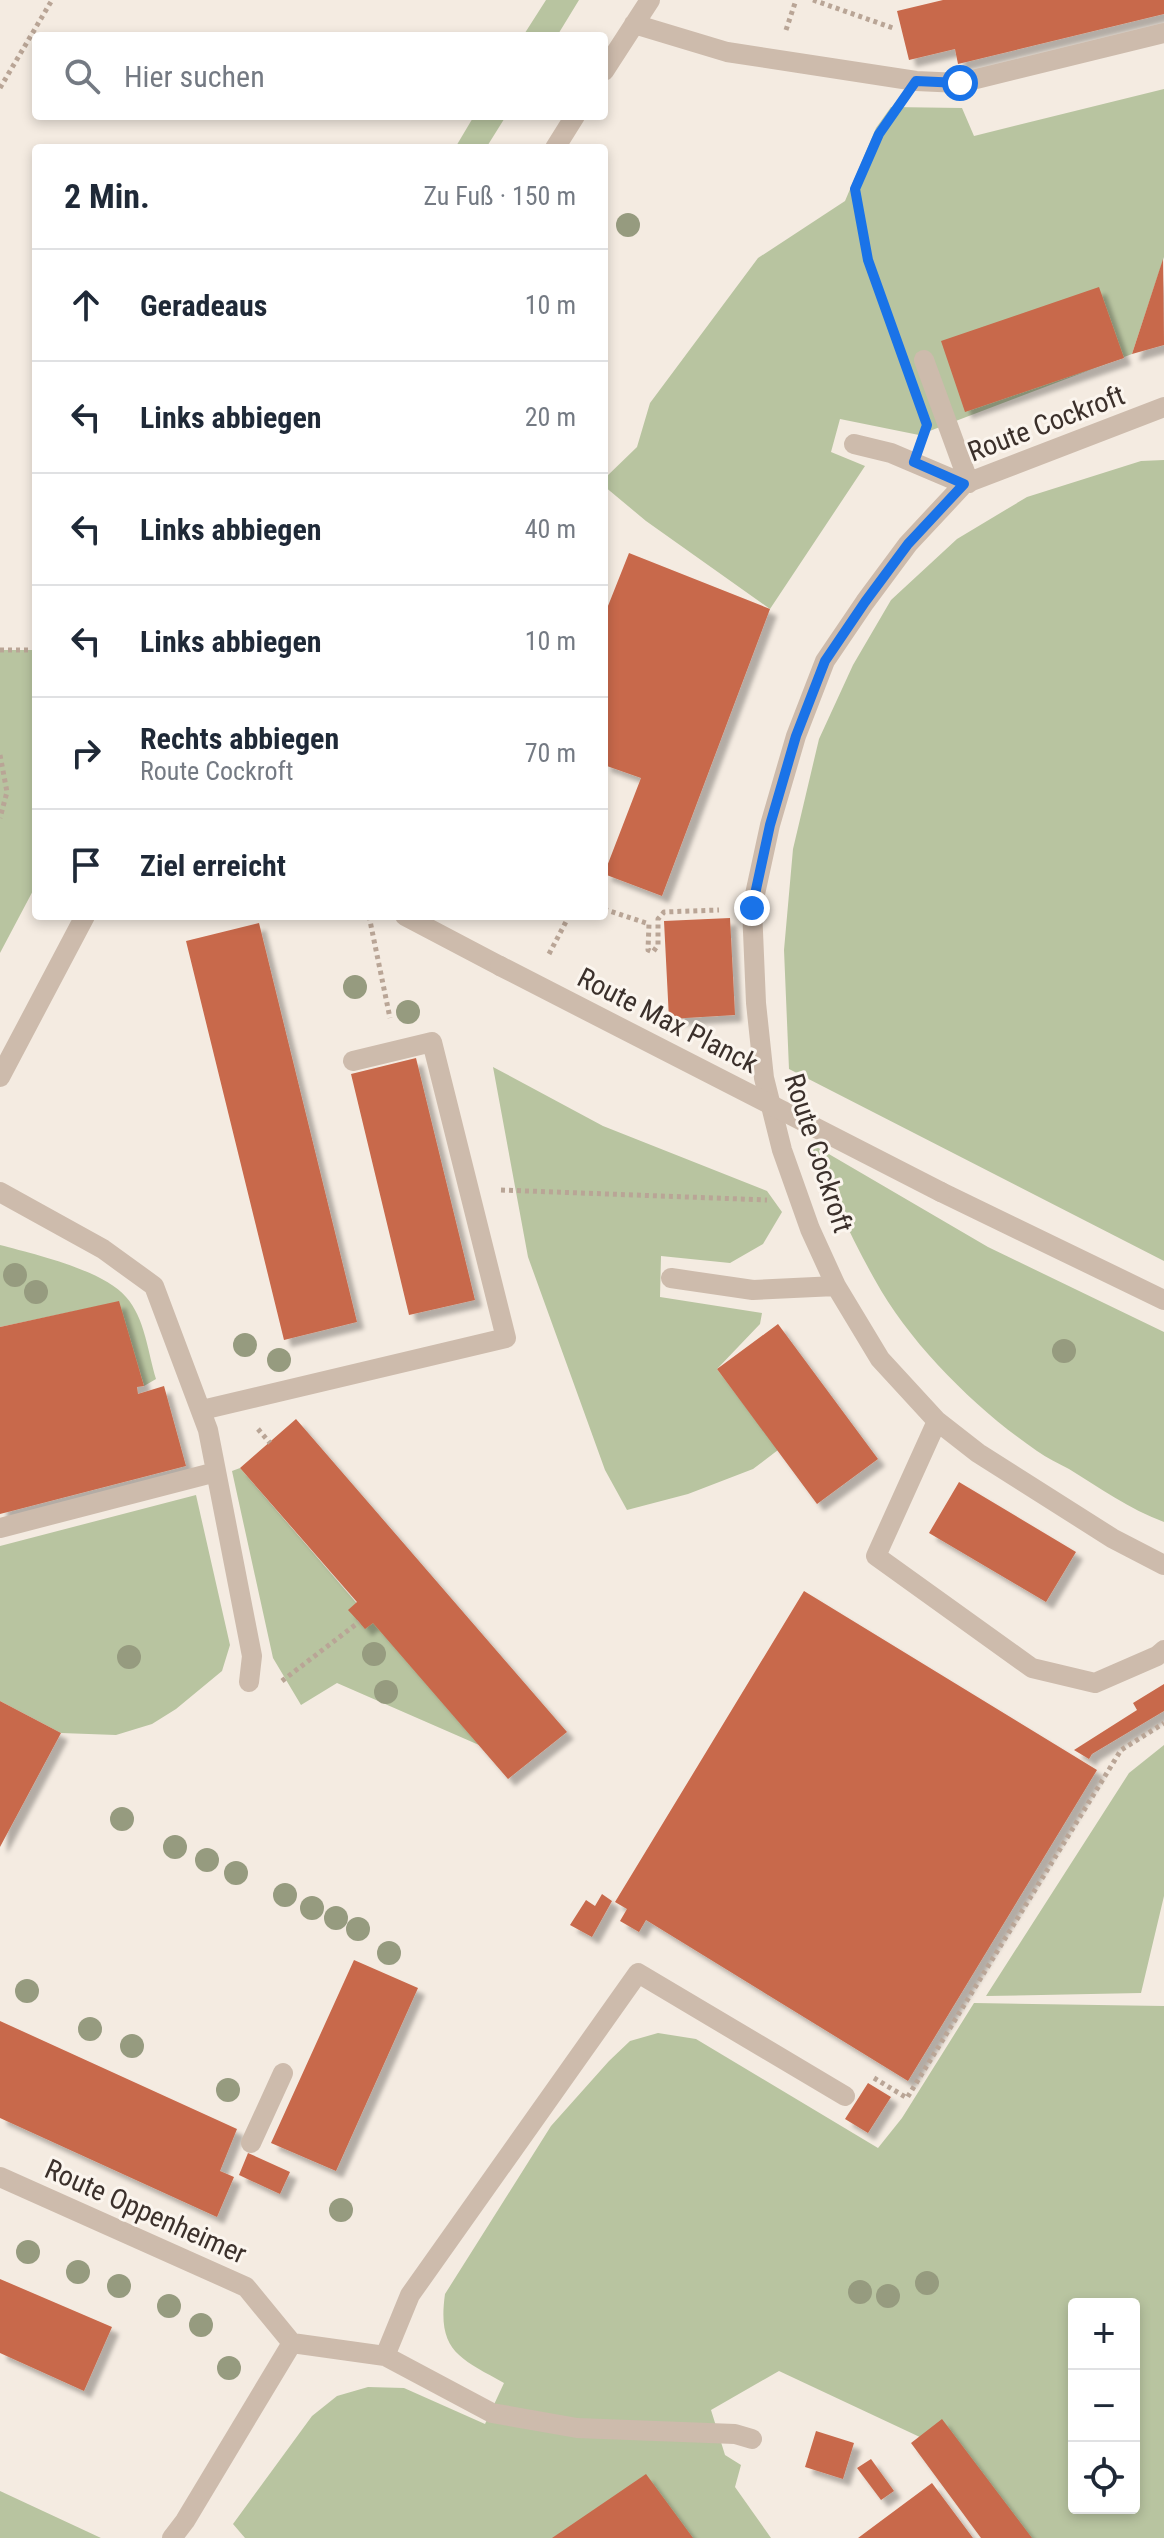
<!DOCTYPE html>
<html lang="de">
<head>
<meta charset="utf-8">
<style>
	:root { --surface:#fff; --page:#f2f2f3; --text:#1f2937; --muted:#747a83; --line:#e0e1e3 }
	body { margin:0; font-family:"Roboto Condensed",sans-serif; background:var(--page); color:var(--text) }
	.controls { position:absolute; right:24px; bottom:24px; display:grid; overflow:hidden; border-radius:8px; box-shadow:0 4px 12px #0003 }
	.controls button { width:72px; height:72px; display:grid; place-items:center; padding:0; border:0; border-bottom:2px solid var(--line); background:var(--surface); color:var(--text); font:40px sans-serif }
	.stop { position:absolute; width:24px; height:24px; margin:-18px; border:6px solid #1a73e8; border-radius:50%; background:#fff }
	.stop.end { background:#1a73e8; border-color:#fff; box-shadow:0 2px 8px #0008 }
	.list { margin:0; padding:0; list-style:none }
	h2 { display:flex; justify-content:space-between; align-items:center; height:104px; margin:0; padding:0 32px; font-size:34px }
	h2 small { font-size:26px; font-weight:400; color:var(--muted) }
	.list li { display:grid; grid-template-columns:52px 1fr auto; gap:24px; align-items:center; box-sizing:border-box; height:112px; padding:0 32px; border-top:2px solid var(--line) }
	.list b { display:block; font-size:30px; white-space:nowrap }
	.list p { margin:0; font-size:26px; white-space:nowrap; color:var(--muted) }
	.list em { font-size:26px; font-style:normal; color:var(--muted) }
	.icon { flex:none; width:44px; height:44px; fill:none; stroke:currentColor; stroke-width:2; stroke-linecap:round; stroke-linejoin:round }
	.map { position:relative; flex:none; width:1164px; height:2538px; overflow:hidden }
	.search { position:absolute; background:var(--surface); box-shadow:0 4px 12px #0003; left:32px; top:32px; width:576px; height:88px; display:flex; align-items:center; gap:20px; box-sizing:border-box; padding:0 28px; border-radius:8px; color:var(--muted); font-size:30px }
	.panel { position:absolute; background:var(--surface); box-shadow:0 4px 12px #0003; left:32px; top:144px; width:576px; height:776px; border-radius:8px }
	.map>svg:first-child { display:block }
</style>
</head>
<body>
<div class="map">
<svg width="1164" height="2538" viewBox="0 0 1164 2538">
	<defs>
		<filter id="shadow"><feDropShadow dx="7" dy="7" stdDeviation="2" flood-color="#0004"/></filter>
	</defs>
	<rect width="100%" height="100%" fill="#f4ebe1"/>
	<!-- green -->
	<path fill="#b8c4a0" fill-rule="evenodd" d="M 546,0 L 579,0 L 557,36 L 523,36 Z
		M 1164,89 L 1164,257 L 1132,354 L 919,435 L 840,419 L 831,452 L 865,466 L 770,609 L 646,521 L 604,486 L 604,479 L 637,447 L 650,403 L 758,258 L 845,201 L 876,128 L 891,107 L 962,108 L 974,136 Z
		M 474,116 L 506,116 L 486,148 L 455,148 Z
		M 1164,460 L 1164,1261 L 789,1069 L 784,950 L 793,849 L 819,739 L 853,665 L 891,600 L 957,539 L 1027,497 L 1141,461 Z
		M 0,650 L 36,650 L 36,885 L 0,953 Z
		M 493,1067 L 603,1126 L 767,1191 L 782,1212 L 763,1244 L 730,1263 L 661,1256 L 660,1297 L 762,1313 L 760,1324 L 717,1369 L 778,1450 L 753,1469 L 688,1494 L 627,1510 L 605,1470 L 528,1257 Z
		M 810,1143 L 988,1247 L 1164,1332 L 1164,1522 C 1129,1509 1100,1488 1069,1469 C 1058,1463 1047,1458 1037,1451 C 977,1410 910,1344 875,1280 C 850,1236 830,1190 810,1143 Z
		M 0,1245 C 34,1254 103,1270 126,1297 C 145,1318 148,1353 156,1379 L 144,1386 L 118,1302 L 0,1327 Z
		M 240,1468 L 479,1745 L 337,1683 L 301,1705 L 273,1658 L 232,1471 Z
		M 196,1495 L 230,1645 L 222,1671 L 176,1709 L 152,1724 L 116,1735 L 61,1733 L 0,1701 L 0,1546 Z
		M 1164,1745 L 1164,1896 L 1141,1993 L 986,1996 L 1129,1773 Z
		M 974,2003 L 1164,2006 L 1164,2538 L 1009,2538 L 939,2446 L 779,2371 L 711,2410 L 725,2455 L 741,2465 L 735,2487 L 771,2538 L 245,2538 L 233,2524 L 312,2416 L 337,2396 L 368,2387 L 404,2388 L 485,2424 L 504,2383 C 459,2358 437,2351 445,2294 L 551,2126 L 609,2061 L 630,2041 L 658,2033 L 696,2039 L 878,2148 L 902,2118 ZM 1074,2304 L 1134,2304 L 1134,2508 L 1074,2508 Z
		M 0,2491 L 101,2538 L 0,2538 Z"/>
	<!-- building -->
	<path fill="#c8694b" filter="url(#shadow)" d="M 943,0 L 1164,0 L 1164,14 L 958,64 L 955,49 L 909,60 L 897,11 Z
		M 1163,259 L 1164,345 L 1132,354 Z
		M 1099,287 L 1124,358 L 965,412 L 941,341 Z
		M 629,553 L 770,609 L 662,896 L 604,874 L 641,778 L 604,765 L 604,616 Z
		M 730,918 L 735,1015 L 669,1019 L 664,921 Z
		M 259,923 L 357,1322 L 284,1340 L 186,941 Z
		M 416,1058 L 475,1300 L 409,1315 L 351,1074 Z
		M 119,1301 L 144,1386 L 137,1387 L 138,1394 L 164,1386 L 186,1466 L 0,1514 L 0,1327 Z
		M 778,1324 L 878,1459 L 817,1504 L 717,1369 Z
		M 296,1419 L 567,1732 L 508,1779 L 373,1623 L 365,1629 L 359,1622 L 348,1610 L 357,1602 L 240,1468 Z
		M 959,1482 L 1076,1552 L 1046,1602 L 929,1533 Z
		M 804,1591 L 1097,1770 L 908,2081 L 646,1920 L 639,1932 L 620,1921 L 627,1909 L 615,1902 Z
		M 1164,1684 L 1164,1711 L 1092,1754 L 1089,1759 L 1074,1750 L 1137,1710 L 1133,1703 Z
		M 0,1701 L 61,1733 L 0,1847 Z
		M 602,1894 L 612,1901 L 592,1937 L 570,1925 L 586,1900 L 595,1906 Z
		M 354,1960 L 418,1988 L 336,2171 L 271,2143 Z
		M 0,2021 L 237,2129 L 220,2171 L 234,2177 L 217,2217 L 0,2118 Z
		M 868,2083 L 891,2097 L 868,2133 L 845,2119 Z
		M 248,2153 L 290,2172 L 280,2194 L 239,2175 Z
		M 0,2279 L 112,2327 L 84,2391 L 0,2353 Z
		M 942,2419 L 1032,2538 L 981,2538 L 911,2443 Z
		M 816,2431 L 854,2443 L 843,2479 L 805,2467 Z
		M 871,2459 L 894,2491 L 881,2500 L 857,2468 Z
		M 646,2474 L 693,2538 L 552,2538 Z
		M 932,2483 L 973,2538 L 858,2538 Z"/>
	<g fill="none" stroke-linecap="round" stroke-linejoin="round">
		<!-- path -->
		<path stroke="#b9a596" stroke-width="5" stroke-dasharray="4 4" stroke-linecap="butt" d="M 813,0 L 893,28
			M 786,30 L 796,0
			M 0,88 L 52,0
			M 895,111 L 879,134 L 855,189 L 868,260 L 898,340
			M 0,650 L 36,650
			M 0,755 L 7,792 L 0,818
			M 604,909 L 649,924 L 648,950 L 653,952 L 658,945 L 658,919 L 664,912 L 719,910
			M 369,916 L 390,1018
			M 549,954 L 569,916
			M 501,1190 L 767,1200
			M 258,1429 L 270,1443
			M 282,1681 L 359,1622
			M 874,2078 L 907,2098 L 1121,1750 L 1164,1723"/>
		<!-- minor -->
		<path stroke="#cdbbac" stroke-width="20" d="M 634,24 L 727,52 L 916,81 L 960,83 L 1164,33
			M 604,71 L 650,0
			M 555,148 L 575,116
			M 924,360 L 969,483
			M 1164,407 L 964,484 L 908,544 L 865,602 L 825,661 L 796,736 L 770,825 L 752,908 L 756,1003 L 764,1078 L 782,1150 L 810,1229 L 836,1286 L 880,1359 L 937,1421 L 978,1453 L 1112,1538 L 1164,1565
			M 854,444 L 891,453 L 964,484
			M 405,916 L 500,966
			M 0,1077 L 85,916
			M 0,1192 L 103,1249 L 154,1286 L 208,1430 L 252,1656 L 249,1682
			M 941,1192 L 1164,1300
			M 671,1278 L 753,1290 L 836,1286
			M 202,1410 L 506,1338 L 432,1042 L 353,1061
			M 937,1421 L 876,1556 L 1032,1668 L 1095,1683 L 1157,1656 L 1164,1650
			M 0,1528 L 216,1472
			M 251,2143 L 283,2073
			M 0,2177 L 246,2287 L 292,2343
			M 292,2343 L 385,2356 L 492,2413 L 577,2428 L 735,2434 L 752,2439
			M 385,2356 L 410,2295 L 638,1973 L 845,2096
			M 172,2538 L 185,2521 L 292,2343"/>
		<!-- minor-bridge -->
		<path stroke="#cdbbac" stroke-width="20" d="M 500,966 L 941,1192"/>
	</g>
	<!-- trees -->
	<g fill="#969b7f">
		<circle cx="628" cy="225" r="12"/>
		<circle cx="355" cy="987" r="12"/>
		<circle cx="408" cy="1012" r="12"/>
		<circle cx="15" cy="1275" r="12"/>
		<circle cx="36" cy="1292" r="12"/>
		<circle cx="245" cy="1345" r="12"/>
		<circle cx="1064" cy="1351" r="12"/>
		<circle cx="279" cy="1360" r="12"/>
		<circle cx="374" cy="1654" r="12"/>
		<circle cx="129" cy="1657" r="12"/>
		<circle cx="386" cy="1692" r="12"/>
		<circle cx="122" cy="1819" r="12"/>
		<circle cx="175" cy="1847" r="12"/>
		<circle cx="207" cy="1860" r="12"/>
		<circle cx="236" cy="1873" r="12"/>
		<circle cx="285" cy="1895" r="12"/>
		<circle cx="312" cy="1908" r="12"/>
		<circle cx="336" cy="1918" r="12"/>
		<circle cx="358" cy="1929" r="12"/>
		<circle cx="389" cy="1953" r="12"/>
		<circle cx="27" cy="1991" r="12"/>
		<circle cx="90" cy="2029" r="12"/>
		<circle cx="132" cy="2046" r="12"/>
		<circle cx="228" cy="2090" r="12"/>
		<circle cx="341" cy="2210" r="12"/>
		<circle cx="28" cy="2252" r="12"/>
		<circle cx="78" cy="2272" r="12"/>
		<circle cx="927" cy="2283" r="12"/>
		<circle cx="119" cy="2286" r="12"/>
		<circle cx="860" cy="2292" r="12"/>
		<circle cx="888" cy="2296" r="12"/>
		<circle cx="169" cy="2306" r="12"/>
		<circle cx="201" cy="2325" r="12"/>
		<circle cx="229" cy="2368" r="12"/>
	</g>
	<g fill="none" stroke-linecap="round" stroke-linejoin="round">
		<!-- route -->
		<path stroke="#1a73e8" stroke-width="10" d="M 752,908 L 770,825 L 796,736 L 825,661 L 865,602 L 908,544 L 964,484 L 914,462 L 927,425 L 868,260 L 855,189 L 879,134 L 916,81 L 960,83"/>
	</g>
	<g text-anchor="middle" stroke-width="6" stroke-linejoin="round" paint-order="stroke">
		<!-- street labels -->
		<g font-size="28" fill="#3b302b" stroke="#fbf5ee">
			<text transform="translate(1046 423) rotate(-21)" y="10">Route Cockroft</text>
			<text transform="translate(668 1020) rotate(27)" y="10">Route Max Planck</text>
			<text transform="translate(819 1153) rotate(72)" y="10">Route Cockroft</text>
			<text transform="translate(146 2211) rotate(24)" y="10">Route Oppenheimer</text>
		</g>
	</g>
</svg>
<div class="controls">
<button>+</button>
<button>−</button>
<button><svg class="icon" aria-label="locate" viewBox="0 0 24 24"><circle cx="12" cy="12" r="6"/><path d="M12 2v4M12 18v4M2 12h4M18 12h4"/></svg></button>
</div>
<div class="stop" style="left:960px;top:83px"></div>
<div class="stop end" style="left:752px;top:908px"></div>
<div class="search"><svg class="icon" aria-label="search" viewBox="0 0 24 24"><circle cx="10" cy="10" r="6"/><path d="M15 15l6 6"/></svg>Hier suchen</div>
<section class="panel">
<h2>2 Min.<small>Zu Fuß · 150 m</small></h2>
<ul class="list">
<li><svg class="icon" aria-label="ahead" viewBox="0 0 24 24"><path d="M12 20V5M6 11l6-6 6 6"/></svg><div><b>Geradeaus</b></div><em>10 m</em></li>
<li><svg class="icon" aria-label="left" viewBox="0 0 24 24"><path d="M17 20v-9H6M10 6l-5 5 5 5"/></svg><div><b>Links abbiegen</b></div><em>20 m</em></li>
<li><svg class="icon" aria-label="left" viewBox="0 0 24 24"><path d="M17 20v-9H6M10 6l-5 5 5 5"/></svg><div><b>Links abbiegen</b></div><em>40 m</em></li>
<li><svg class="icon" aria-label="left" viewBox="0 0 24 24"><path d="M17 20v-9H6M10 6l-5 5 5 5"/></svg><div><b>Links abbiegen</b></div><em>10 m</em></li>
<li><svg class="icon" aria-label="right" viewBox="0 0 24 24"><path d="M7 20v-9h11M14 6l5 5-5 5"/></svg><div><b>Rechts abbiegen</b><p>Route Cockroft</p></div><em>70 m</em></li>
<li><svg class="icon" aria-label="arrive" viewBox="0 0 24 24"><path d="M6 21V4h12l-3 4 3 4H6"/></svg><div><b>Ziel erreicht</b></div></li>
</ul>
</section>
</div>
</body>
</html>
